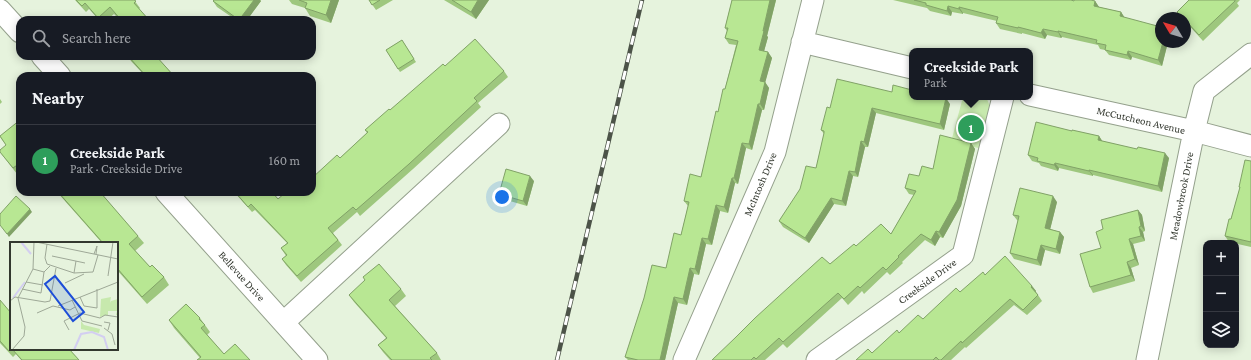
<!DOCTYPE html>
<html lang="en">
<head>
<meta charset="utf-8">
<style>
	:root { --surface:#171b24; --page:#20242c; --text:#f1f3f6; --muted:#9ea1a6; --line:#363941; --accent:#8262dd }
	body { margin:0; font-family:"Crimson Pro",serif; background:var(--page); color:var(--text) }
	.controls { position:absolute; right:12px; bottom:12px; display:grid; overflow:hidden; border-radius:8px; box-shadow:0 2px 10px #0003 }
	.controls button { width:36px; height:36px; display:grid; place-items:center; padding:0; border:0; border-bottom:1px solid var(--line); background:var(--surface); color:var(--text); font:20px sans-serif }
	.compass { position:absolute; left:1155px; top:12px; width:36px; height:36px; border-radius:50%; background:var(--surface); box-shadow:0 2px 10px #0003; rotate:308deg }
	.you { position:absolute; left:502px; top:197px; width:14px; height:14px; margin:-10px; border:3px solid #fff; border-radius:50%; background:#1a73e8; box-shadow:0 0 0 6px #1a73e833 }
	.badge { display:grid; place-items:center; width:26px; height:26px; border-radius:50%; background:var(--accent); color:#fff; font-size:13px; font-weight:700 }
	.pin { position:absolute; translate:-50% -50%; border:2px solid #fff; box-shadow:0 1px 4px #0006 }
	.popup { position:absolute; left:909px; top:48px; width:124px; height:52px; box-sizing:border-box; display:grid; place-content:center; border-radius:8px; background:var(--surface); filter:drop-shadow(0 1px 3px #0005); font-size:13px; white-space:nowrap; color:var(--muted) }
	.popup b { font-size:15px; color:var(--text) }
	.popup::after { content:''; position:absolute; left:50%; top:100%; margin-left:-8px; border:8px solid transparent; border-top-color:var(--surface) }
	.list { margin:0; padding:0; list-style:none }
	h2 { display:flex; justify-content:space-between; align-items:center; height:52px; margin:0; padding:0 16px; font-size:17px }
	h2 small { font-size:13px; font-weight:400; color:var(--muted) }
	.list li { display:grid; grid-template-columns:26px 1fr auto; gap:12px; align-items:center; box-sizing:border-box; height:72px; padding:0 16px; border-top:1px solid var(--line) }
	.list b { display:block; font-size:15px; white-space:nowrap }
	.list p { margin:0; font-size:13px; white-space:nowrap; color:var(--muted) }
	.list em { font-size:13px; font-style:normal; color:var(--muted) }
	.icon { flex:none; width:22px; height:22px; fill:none; stroke:currentColor; stroke-width:2; stroke-linecap:round; stroke-linejoin:round }
	.map { position:relative; flex:none; width:1251px; height:360px; overflow:hidden }
	.search { position:absolute; background:var(--surface); box-shadow:0 2px 10px #0003; left:16px; top:16px; width:300px; height:44px; display:flex; align-items:center; gap:10px; box-sizing:border-box; padding:0 14px; border-radius:12px; color:var(--muted); font-size:15px }
	.panel { position:absolute; background:var(--surface); box-shadow:0 2px 10px #0003; left:16px; top:72px; width:300px; height:124px; border-radius:12px }
	.map>svg:first-child { display:block }
</style>
</head>
<body>
<div class="map">
<svg width="1251" height="360" viewBox="0 0 1251 360">
	<rect width="100%" height="100%" fill="#e6f3dd"/>
	<!-- green -->
	<path fill="#c7e9ad" d="M 963,97 L 985,97 L 987,99 L 991,109 L 983,149 L 951,142 Z"/>
	<g fill="none" stroke-linecap="round" stroke-linejoin="round">
		<defs>
			<path id="minor" d="M 0,10 L 20,32
				M 802,42 L 912,68
				M 42,56 L 60,76
				M 1030,95 L 1194,131 L 1251,146
				M 166,192 L 317,360
				M 284,322 L 499,124
				M 684,360 L 775,152 L 813,0
				M 817,360 L 963,255 L 1003,97
				M 1147,360 L 1194,131 L 1204,91 L 1251,54"/>
		</defs>
		<!-- minor casing -->
		<use href="#minor" stroke="#94a08c" stroke-width="23"/>
		<!-- minor -->
		<use href="#minor" stroke="#fff" stroke-width="21"/>
		<defs>
			<path id="rail" d="M 557,360 L 642,0"/>
		</defs>
		<!-- rail casing -->
		<use href="#rail" stroke="#4c5348" stroke-width="4.5"/>
		<!-- rail -->
		<use href="#rail" stroke="#fff" stroke-width="3" stroke-dasharray="9" stroke-linecap="butt"/>
	</g>
	<!-- wall -->
	<path fill="#9ec77e" d="M 75,0 L 134,0 L 140,8 L 139,9 L 149,20 L 120,20 L 114,14 L 107,20 L 99,20 L 89,9 L 86,12 Z
		M 214,0 L 260,0 L 261,1 L 247,20 L 236,20 L 217,7 L 213,1 Z
		M 289,0 L 339,0 L 331,23 L 310,16 L 305,8 L 292,4 Z
		M 369,0 L 393,0 L 376,10 Z
		M 444,0 L 489,0 L 476,19 Z
		M 732,0 L 776,0 L 767,36 L 768,37 L 764,51 L 768,52 L 772,58 L 765,82 L 769,88 L 764,110 L 762,110 L 752,150 L 746,148 L 738,184 L 735,183 L 728,213 L 720,211 L 712,245 L 706,244 L 699,275 L 694,274 L 687,305 L 678,303 L 665,360 L 628,360 L 625,357 L 666,268 L 681,235 L 688,206 L 684,201 L 701,177 L 718,112 L 725,89 L 736,45 L 729,44 L 725,38 L 727,31 L 725,28 Z
		M 893,0 L 1071,0 L 1074,1 L 1095,1 L 1099,7 L 1121,12 L 1124,17 L 1161,42 L 1168,42 L 1162,66 L 1132,57 L 1131,60 L 1109,55 L 1105,50 L 1100,49 L 1098,45 L 1062,37 L 1061,38 L 1047,35 L 1045,39 L 1022,33 L 1022,34 L 1000,29 L 996,23 L 997,21 L 963,13 L 963,14 L 952,12 L 951,16 L 930,11 L 927,8 Z
		M 1189,0 L 1240,0 L 1237,3 L 1239,6 L 1203,41 L 1185,21 L 1185,18 L 1182,18 L 1177,12 Z
		M 402,40 L 416,62 L 400,72 L 386,50 Z
		M 128,56 L 163,56 L 159,60 L 174,76 L 145,76 L 131,61 Z
		M 445,66 L 504,71 L 508,77 L 478,103 L 481,107 L 413,169 L 360,216 L 357,212 L 333,233 L 342,245 L 301,282 L 286,265 L 282,259 L 286,256 L 281,248 L 287,243 L 255,210 L 252,212 L 234,192 L 272,192 L 278,199 L 294,194 L 340,158 L 367,133 L 365,130 Z
		M 892,92 L 950,104 L 944,130 L 876,113 L 868,147 L 865,147 L 858,177 L 853,176 L 846,206 L 834,204 L 809,243 L 783,227 L 779,221 L 816,168 L 824,134 L 821,130 L 830,108 Z
		M 0,99 L 2,102 L 0,104 Z
		M 20,120 L 20,171 L 17,174 L 0,152 L 6,145 L 0,137 Z
		M 1072,131 L 1099,136 L 1102,141 L 1169,158 L 1162,192 L 1093,175 L 1093,176 L 1059,168 L 1058,171 L 1041,166 L 1039,163 L 1032,161 L 1028,155 Z
		M 971,143 L 975,149 L 961,206 L 943,238 L 940,237 L 935,246 L 925,240 L 902,262 L 903,263 L 890,275 L 887,272 L 864,294 L 862,291 L 848,305 L 842,298 L 787,348 L 783,344 L 765,360 L 712,360 L 830,264 L 856,246 L 891,234 L 914,195 L 909,194 L 905,188 L 919,176 L 933,169 Z
		M 1251,161 L 1251,247 L 1229,242 L 1225,236 L 1231,219 L 1240,188 L 1239,187 Z
		M 534,181 L 527,206 L 503,199 L 499,194 Z
		M 57,192 L 105,192 L 102,195 L 138,236 L 144,243 L 135,251 L 150,267 L 164,277 L 169,285 L 147,304 L 117,270 L 117,243 L 102,243 Z
		M 1057,202 L 1050,229 L 1060,232 L 1064,237 L 1060,254 L 1045,250 L 1041,266 L 1014,259 L 1010,253 L 1018,221 L 1017,220 L 1013,215 Z
		M 1138,210 L 1142,215 L 1145,231 L 1143,232 L 1145,241 L 1133,244 L 1139,265 L 1131,268 L 1135,281 L 1093,293 L 1090,287 L 1101,248 Z
		M 985,275 L 1032,286 L 1036,291 L 1036,292 L 1042,301 L 1027,315 L 1014,305 L 966,348 L 965,347 L 951,360 L 856,360 L 872,353 L 899,333 L 923,319 L 960,292 Z
		M 401,289 L 406,296 L 395,306 L 437,353 L 441,360 L 390,360 L 383,352 L 378,345 L 386,338 L 354,302 L 349,295 Z
		M 0,300 L 11,349 L 69,349 L 79,360 L 21,360 L 16,354 L 13,357 L 0,343 Z
		M 200,318 L 210,332 L 207,335 L 224,354 L 250,360 L 200,358 L 174,328 L 169,320 Z"/>
	<!-- shaded-wall -->
	<path fill="#81a267" d="M 254,0 L 260,0 L 261,1 L 247,20 L 239,20 Z
		M 331,0 L 339,0 L 331,23 L 326,15 Z
		M 478,0 L 489,0 L 476,19 L 471,12 Z
		M 770,0 L 776,0 L 767,36 L 768,37 L 763,55 L 759,50 L 763,31 Z
		M 1095,1 L 1099,7 L 1098,12 L 1094,6 Z
		M 948,6 L 952,12 L 951,16 L 947,11 Z
		M 959,7 L 963,13 L 963,14 L 959,9 Z
		M 1121,12 L 1125,18 L 1120,16 Z
		M 1043,29 L 1047,35 L 1045,39 L 1041,33 Z
		M 1058,31 L 1062,37 L 1061,38 L 1058,32 Z
		M 1163,42 L 1168,42 L 1162,66 L 1158,60 Z
		M 1128,51 L 1132,57 L 1131,60 L 1127,55 Z
		M 768,52 L 772,58 L 764,87 L 760,81 Z
		M 765,82 L 769,88 L 764,110 L 760,104 Z
		M 946,98 L 950,104 L 944,130 L 940,124 Z
		M 758,104 L 762,110 L 752,150 L 749,144 Z
		M 872,108 L 876,113 L 868,147 L 864,142 Z
		M 1099,136 L 1103,142 L 1098,140 Z
		M 861,141 L 865,147 L 858,177 L 855,172 Z
		M 742,143 L 746,148 L 738,184 L 734,178 Z
		M 971,143 L 975,149 L 961,206 L 943,238 L 939,232 Z
		M 1165,153 L 1169,158 L 1162,192 L 1158,186 Z
		M 1055,163 L 1059,168 L 1058,171 L 1054,165 Z
		M 1089,170 L 1093,175 L 1093,176 L 1089,171 Z
		M 849,171 L 853,176 L 846,206 L 842,201 Z
		M 530,176 L 534,181 L 527,206 L 523,201 Z
		M 732,178 L 735,183 L 728,213 L 724,207 Z
		M 1053,196 L 1057,202 L 1049,234 L 1045,228 Z
		M 831,198 L 834,204 L 809,243 L 805,238 Z
		M 716,205 L 720,211 L 712,245 L 708,239 Z
		M 30,209 L 32,212 L 9,237 L 7,234 Z
		M 1138,210 L 1142,215 L 1145,231 L 1141,226 Z
		M 1139,227 L 1143,232 L 1145,241 L 1141,236 Z
		M 936,231 L 940,237 L 935,246 L 931,240 Z
		M 1060,232 L 1064,237 L 1060,254 L 1056,249 Z
		M 702,238 L 706,244 L 699,275 L 695,269 Z
		M 1129,239 L 1133,244 L 1139,265 L 1135,259 Z
		M 1041,245 L 1045,250 L 1041,266 L 1037,260 Z
		M 1127,262 L 1131,268 L 1135,281 L 1131,275 Z
		M 690,268 L 694,274 L 687,305 L 683,299 Z
		M 1032,286 L 1036,291 L 1035,293 L 1031,287 Z
		M 674,297 L 678,303 L 665,360 L 660,360 Z"/>
	<!-- building -->
	<path fill="#b8e793" stroke="#81a267" d="M 76,0 L 134,0 L 136,1 L 134,3 L 149,20 L 121,20 L 110,7 L 98,18 L 85,3 L 82,6 Z
		M 214,0 L 254,0 L 239,20 L 213,1 Z
		M 299,0 L 331,0 L 326,15 L 305,8 L 307,3 Z
		M 369,0 L 380,0 L 372,5 Z
		M 452,0 L 478,0 L 471,12 Z
		M 732,0 L 770,0 L 763,31 L 764,31 L 759,50 L 768,52 L 760,81 L 765,82 L 760,104 L 758,104 L 749,144 L 742,143 L 734,178 L 732,178 L 724,207 L 716,205 L 708,239 L 702,238 L 695,269 L 690,268 L 683,299 L 674,297 L 660,360 L 638,360 L 625,357 L 644,298 L 652,265 L 666,268 L 674,233 L 681,235 L 689,202 L 684,201 L 690,174 L 701,177 L 716,111 L 718,112 L 723,89 L 725,89 L 738,41 L 725,38 L 728,28 L 725,28 Z
		M 914,0 L 1071,0 L 1074,1 L 1074,0 L 1091,0 L 1095,1 L 1094,6 L 1121,12 L 1120,16 L 1161,27 L 1161,42 L 1163,42 L 1158,60 L 1128,51 L 1127,55 L 1105,50 L 1106,45 L 1096,43 L 1097,40 L 1058,31 L 1058,32 L 1043,29 L 1041,33 L 1018,27 L 1018,28 L 996,23 L 998,17 L 959,7 L 959,9 L 948,6 L 947,11 L 926,5 L 926,3 Z
		M 1189,0 L 1235,0 L 1235,1 L 1199,35 L 1185,20 L 1185,18 L 1183,18 L 1177,12 Z
		M 475,39 L 504,71 L 474,98 L 477,101 L 409,164 L 356,210 L 353,207 L 328,228 L 338,240 L 297,276 L 282,259 L 287,255 L 281,248 L 288,243 L 251,204 L 248,207 L 235,192 L 272,192 L 278,199 L 286,192 L 292,192 L 294,194 L 296,192 L 312,192 L 312,178 L 337,155 L 340,158 L 368,132 L 365,130 L 389,109 L 390,110 L 443,64 L 445,66 Z
		M 402,40 L 414,59 L 398,69 L 386,50 Z
		M 128,56 L 156,56 L 174,76 L 146,76 Z
		M 837,79 L 892,92 L 893,85 L 912,90 L 912,97 L 942,97 L 946,98 L 940,124 L 872,108 L 864,142 L 861,141 L 855,172 L 849,171 L 842,201 L 831,198 L 805,238 L 779,221 L 800,189 L 806,166 L 816,168 L 824,133 L 824,131 L 821,130 L 827,107 L 830,108 Z
		M 20,120 L 20,163 L 13,168 L 0,152 L 0,150 L 6,145 L 0,136 Z
		M 1036,122 L 1072,131 L 1072,130 L 1099,136 L 1098,140 L 1137,149 L 1138,147 L 1165,153 L 1158,186 L 1089,170 L 1089,171 L 1055,163 L 1054,165 L 1037,161 L 1038,158 L 1028,155 Z
		M 940,135 L 971,143 L 957,200 L 939,232 L 936,231 L 931,240 L 921,234 L 898,256 L 899,257 L 886,270 L 883,267 L 860,288 L 858,286 L 844,299 L 838,293 L 783,342 L 779,338 L 756,359 L 754,357 L 751,360 L 712,360 L 736,337 L 755,318 L 822,257 L 830,264 L 854,244 L 856,246 L 881,224 L 891,234 L 916,191 L 905,188 L 909,174 L 919,176 L 922,166 L 933,169 Z
		M 1245,160 L 1251,161 L 1251,242 L 1225,236 L 1229,219 L 1231,219 L 1240,187 L 1239,187 Z
		M 506,169 L 530,176 L 523,201 L 499,194 Z
		M 1020,188 L 1053,196 L 1045,228 L 1060,232 L 1056,249 L 1041,245 L 1037,260 L 1010,253 L 1019,216 L 1013,215 Z
		M 58,192 L 100,192 L 138,236 L 129,244 L 150,267 L 152,265 L 164,277 L 142,297 L 117,268 L 117,243 L 103,243 Z
		M 16,196 L 30,209 L 7,234 L 0,225 L 0,214 Z
		M 1138,210 L 1141,226 L 1139,227 L 1141,236 L 1129,239 L 1135,259 L 1127,262 L 1131,275 L 1090,287 L 1080,254 L 1101,248 L 1096,232 L 1103,229 L 1101,220 Z
		M 1005,256 L 1032,286 L 1031,287 L 1038,295 L 1023,310 L 1010,299 L 962,343 L 961,341 L 941,360 L 939,360 L 936,357 L 933,360 L 856,360 L 868,349 L 872,353 L 897,330 L 899,333 L 918,315 L 923,319 L 956,288 L 960,292 L 983,272 L 985,275 Z
		M 379,264 L 401,289 L 389,300 L 437,353 L 430,358 L 432,360 L 392,360 L 378,345 L 387,338 L 349,295 L 365,280 L 363,277 Z
		M 0,300 L 11,313 L 12,349 L 9,351 L 0,341 Z
		M 186,304 L 200,318 L 199,319 L 205,325 L 201,328 L 224,354 L 235,344 L 250,360 L 197,360 L 201,357 L 169,320 Z
		M 12,349 L 69,349 L 79,360 L 22,360 Z"/>
	<g text-anchor="middle" stroke-width="3" stroke-linejoin="round" paint-order="stroke">
		<!-- street labels -->
		<g font-size="11" fill="#33382f" stroke="#fff">
			<text transform="translate(1141 120) rotate(13)" y="4">McCutcheon Avenue</text>
			<text transform="translate(760 184) rotate(-67)" y="4">McIntosh Drive</text>
			<text transform="translate(1181 196) rotate(-79)" y="4">Meadowbrook Drive</text>
			<text transform="translate(242 276) rotate(48)" y="4">Bellevue Drive</text>
			<text transform="translate(927 281) rotate(-36)" y="4">Creekside Drive</text>
		</g>
	</g>
	<!-- overview -->
	<g transform="translate(10 242)">
		<rect width="108" height="108" fill="#e6f3dd"/>
		<path d="M 101,55 L 100,61 L 101,59 L 108,57 L 108,73 L 106,73 L 107,69 L 98,69 L 98,73 L 90,75 L 91,57 ZM 71,79 L 74,83 L 90,87 L 89,91 L 71,87 Z" fill="#c7e9ad"/>
		<path fill="none" stroke="#d3cef1" stroke-width="2" d="M 11,0 L 21,12M 3,56 L 15,40M 64,108 L 71,92 L 82,90 L 94,95 L 98,108"/>
		<path fill="none" stroke="#9ea897" stroke-width="1" d="M 26,0 L 108,17M 37,2 L 35,16 L 37,22 L 64,31 L 83,30 L 88,13M 84,12 L 87,4 L 86,12M 42,14 L 75,21M 23,27 L 34,30 L 40,24M 64,31 L 66,19M 98,34 L 103,0M 16,40 L 33,43M 55,41 L 74,32M 12,47 L 31,51 L 34,30M 70,55 L 74,64 L 87,66 L 87,47M 62,58 L 72,79 L 92,84M 0,59 L 5,55 L 35,60 L 40,59 L 46,26M 48,64 L 108,40M 27,71 L 43,64 L 60,68 L 65,65M 94,80 L 100,81 L 98,88M 94,86 L 102,92 L 105,103M 59,88 L 54,79 L 70,71 L 90,76 L 95,73 L 108,75M 2,108 L 14,94 L 15,85 L 8,56 L 23,27 L 24,0"/>
		<path fill="#1d4ed8" fill-opacity="0.15" stroke="#1d4ed8" stroke-width="2" d="M 45,34 L 74,70 L 63,79 L 35,42 Z"/>
		<rect width="108" height="108" fill="none" stroke="#33382f" stroke-width="2"/>
	</g>
</svg>
<div class="controls">
<button>+</button>
<button>−</button>
<button><svg class="icon" aria-label="layers" viewBox="0 0 24 24"><path d="M12 4l9 5-9 5-9-5zM3 14l9 5 9-5"/></svg></button>
</div>
<svg class="compass" viewBox="-18 -18 36 36"><path d="M0-13l5 13h-10z" fill="#e53935"/><path d="M0 13l5-13h-10z" fill="#9ea1a6"/></svg>
<div class="you"></div>
<div class="pin badge" style="left:971px;top:128px;background:#2e9e5b">1</div>
<div class="popup"><b>Creekside Park</b>Park</div>
<div class="search"><svg class="icon" aria-label="search" viewBox="0 0 24 24"><circle cx="10" cy="10" r="6"/><path d="M15 15l6 6"/></svg>Search here</div>
<section class="panel">
<h2>Nearby<small></small></h2>
<ul class="list">
<li><span class="badge" style="background:#2e9e5b">1</span><div><b>Creekside Park</b><p>Park · Creekside Drive</p></div><em>160 m</em></li>
</ul>
</section>
</div>
</body>
</html>
